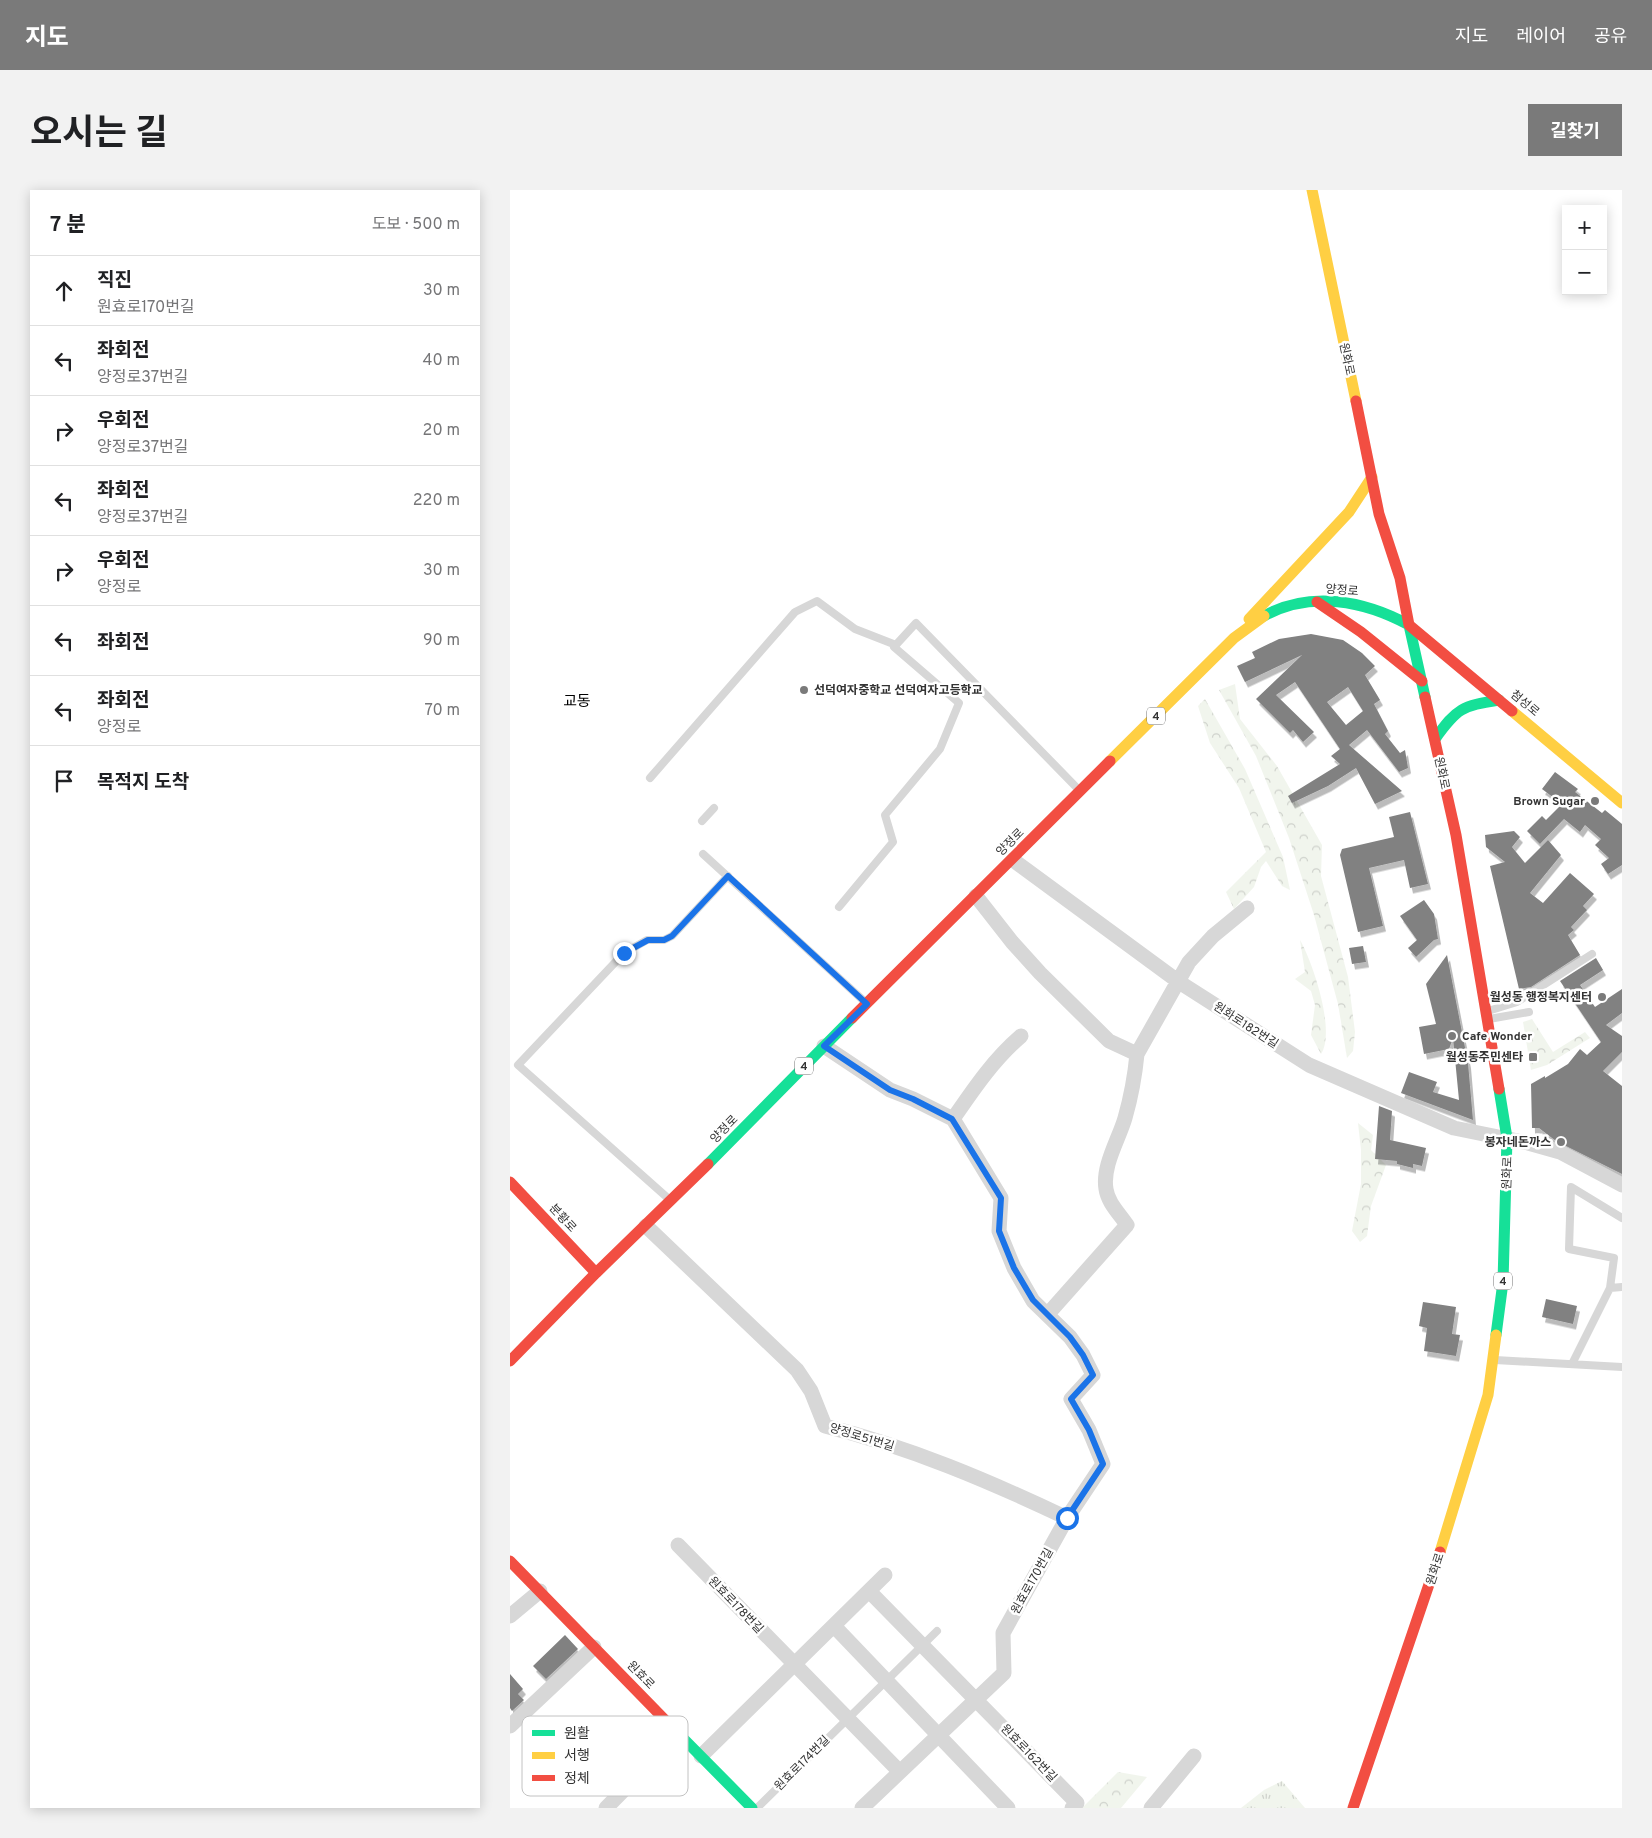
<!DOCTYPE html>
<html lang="ko">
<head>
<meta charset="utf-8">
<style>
	:root { --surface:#fff; --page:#f2f2f2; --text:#202124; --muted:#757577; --line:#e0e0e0; --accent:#7a7a7a }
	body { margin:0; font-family:Overpass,"Noto Sans KR",sans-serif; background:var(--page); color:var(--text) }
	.controls { position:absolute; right:15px; top:15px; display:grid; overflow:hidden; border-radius:0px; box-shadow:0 2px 12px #0003 }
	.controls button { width:45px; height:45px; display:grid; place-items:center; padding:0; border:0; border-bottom:1px solid var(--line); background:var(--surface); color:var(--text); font:25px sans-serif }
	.stop { position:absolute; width:15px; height:15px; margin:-11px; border:4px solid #1a73e8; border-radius:50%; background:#fff }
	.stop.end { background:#1a73e8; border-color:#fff; box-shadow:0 1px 5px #0008 }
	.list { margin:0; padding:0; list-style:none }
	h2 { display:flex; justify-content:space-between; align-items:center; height:65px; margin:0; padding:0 20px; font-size:21px }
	h2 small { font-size:16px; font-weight:400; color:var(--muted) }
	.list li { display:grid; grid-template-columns:32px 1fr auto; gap:15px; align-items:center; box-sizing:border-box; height:70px; padding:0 20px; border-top:1px solid var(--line) }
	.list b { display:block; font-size:19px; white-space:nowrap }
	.list p { margin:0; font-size:16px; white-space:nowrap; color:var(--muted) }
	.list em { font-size:16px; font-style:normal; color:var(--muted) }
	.icon { flex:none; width:28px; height:28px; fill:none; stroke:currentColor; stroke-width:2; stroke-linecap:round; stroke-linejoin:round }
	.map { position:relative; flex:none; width:1112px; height:1618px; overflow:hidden; border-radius:0px }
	header { display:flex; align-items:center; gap:30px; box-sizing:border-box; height:70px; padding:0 25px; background:var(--accent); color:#fff }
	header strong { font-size:24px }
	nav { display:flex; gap:28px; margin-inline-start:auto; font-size:18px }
	.intro { display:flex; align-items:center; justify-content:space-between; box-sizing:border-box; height:120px; padding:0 30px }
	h1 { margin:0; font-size:35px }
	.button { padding:12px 22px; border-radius:0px; background:var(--accent); color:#fff; font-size:18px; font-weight:700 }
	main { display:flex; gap:30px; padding:0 30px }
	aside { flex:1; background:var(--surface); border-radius:0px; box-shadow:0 2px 12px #0003 }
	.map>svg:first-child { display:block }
</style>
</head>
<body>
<header>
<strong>지도</strong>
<nav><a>지도</a><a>레이어</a><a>공유</a></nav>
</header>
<div class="intro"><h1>오시는 길</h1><a class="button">길찾기</a></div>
<main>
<aside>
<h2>7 분<small>도보 · 500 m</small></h2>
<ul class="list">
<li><svg class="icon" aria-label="ahead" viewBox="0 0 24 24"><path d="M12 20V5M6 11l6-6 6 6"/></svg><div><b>직진</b><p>원효로170번길</p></div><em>30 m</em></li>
<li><svg class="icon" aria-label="left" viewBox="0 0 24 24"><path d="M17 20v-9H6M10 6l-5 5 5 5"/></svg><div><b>좌회전</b><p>양정로37번길</p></div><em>40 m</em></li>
<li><svg class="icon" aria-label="right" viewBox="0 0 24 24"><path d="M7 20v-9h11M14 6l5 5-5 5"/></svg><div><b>우회전</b><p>양정로37번길</p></div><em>20 m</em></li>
<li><svg class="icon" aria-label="left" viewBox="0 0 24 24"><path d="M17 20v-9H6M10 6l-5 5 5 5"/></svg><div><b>좌회전</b><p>양정로37번길</p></div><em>220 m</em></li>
<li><svg class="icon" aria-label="right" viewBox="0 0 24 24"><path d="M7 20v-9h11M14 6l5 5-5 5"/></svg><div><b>우회전</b><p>양정로</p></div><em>30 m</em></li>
<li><svg class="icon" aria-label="left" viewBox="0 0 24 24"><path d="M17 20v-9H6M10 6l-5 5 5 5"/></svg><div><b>좌회전</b></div><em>90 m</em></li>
<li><svg class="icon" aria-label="left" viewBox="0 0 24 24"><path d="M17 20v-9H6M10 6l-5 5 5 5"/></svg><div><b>좌회전</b><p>양정로</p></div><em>70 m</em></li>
<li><svg class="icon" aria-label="arrive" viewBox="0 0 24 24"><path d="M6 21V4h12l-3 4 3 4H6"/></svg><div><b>목적지 도착</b></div></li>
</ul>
</aside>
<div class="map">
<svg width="1112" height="1618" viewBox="0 0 1112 1618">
	<defs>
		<pattern id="grass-tufts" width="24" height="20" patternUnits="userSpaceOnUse" patternTransform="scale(1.25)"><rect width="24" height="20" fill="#f1f5ed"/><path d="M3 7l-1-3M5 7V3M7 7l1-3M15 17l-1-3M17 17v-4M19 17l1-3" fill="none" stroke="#cfd2cc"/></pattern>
		<pattern id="forest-crowns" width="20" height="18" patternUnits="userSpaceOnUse" patternTransform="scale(1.25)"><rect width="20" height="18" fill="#f1f5ed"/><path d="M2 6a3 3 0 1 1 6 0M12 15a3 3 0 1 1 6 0" fill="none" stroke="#cfd2cc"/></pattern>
		<filter id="shadow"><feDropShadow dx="3" dy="5.5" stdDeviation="0" flood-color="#0004"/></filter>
	</defs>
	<rect width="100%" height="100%" fill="#fff"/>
	<!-- grass -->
	<path fill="url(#grass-tufts)" d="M 772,1591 L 795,1618 L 731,1618 L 754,1600 Z"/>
	<!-- forest -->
	<path fill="url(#forest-crowns)" d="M 725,494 L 730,529 L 767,576 L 812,655 L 811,686 L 838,787 L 845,842 L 843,861 L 837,868 L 828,814 L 804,725 L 779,648 L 746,566 L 709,500 Z
		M 695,509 L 735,579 L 773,667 L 780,700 L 772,696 L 756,671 L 751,677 L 744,697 L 724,719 L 716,702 L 756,662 L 729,598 L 700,553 L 688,516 Z
		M 790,750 C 803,773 826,841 811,864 L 801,845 L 805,815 L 801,801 L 785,789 L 795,782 Z
		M 1022,829 L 1043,862 L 1075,842 L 1080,848 L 1037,875 L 1021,880 L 1013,832 Z
		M 848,933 L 863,945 L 861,960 L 876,975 L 861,1016 L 857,1046 L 850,1052 L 842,1041 L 851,994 L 851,960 Z
		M 608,1582 L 637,1587 L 611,1618 L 572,1618 Z"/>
	<!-- building -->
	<path fill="#818181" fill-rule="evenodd" filter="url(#shadow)" d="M 801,444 L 833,450 L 852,463 L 865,476 L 855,485 L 870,510 L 864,514 L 878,541 L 875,544 L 890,563 L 895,560 L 898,578 L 889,582 L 857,540 L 839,555 L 892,601 L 865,614 L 846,578 L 818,596 L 782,613 L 778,606 L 830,574 L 821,566 L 830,559 L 785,492 L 766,505 L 804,542 L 793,552 L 783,540 L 780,543 L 746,509 L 792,465 L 735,492 L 727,476 L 745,468 L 742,462 L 769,449 ZM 838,497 L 853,521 L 836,535 L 817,512 Z
		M 1045,582 L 1068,599 L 1065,602 L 1092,623 L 1095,620 L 1112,634 L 1112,675 L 1098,684 L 1091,674 L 1099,668 L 1085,655 L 1091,649 L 1075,635 L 1070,642 L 1054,629 L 1030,654 L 1017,641 L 1032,626 L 1036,630 L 1052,614 L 1032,599 Z
		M 900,622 L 918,694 L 900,698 L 894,670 L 859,678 L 873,736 L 848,742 L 830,665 L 832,659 L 884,647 L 879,627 Z
		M 1004,641 L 1010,647 L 1002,657 L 1015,673 L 1038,650 L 1051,665 L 1020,703 L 1033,713 L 1060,683 L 1084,704 L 1073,716 L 1077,720 L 1061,737 L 1064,740 L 1058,745 L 1070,765 L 1021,797 L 1009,799 L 980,676 L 995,672 L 976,657 L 975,645 Z
		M 914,710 L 924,724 L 928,749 L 924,750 L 906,767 L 898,758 L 907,750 L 890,726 Z
		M 853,756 L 856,772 L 842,774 L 839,758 Z
		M 937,765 L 958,873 L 963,930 L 891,903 L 899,882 L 927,892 L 923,902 L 949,910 L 943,848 L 939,859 L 914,864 L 909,837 L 926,834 L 916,794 Z
		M 1086,768 L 1093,780 L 1070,795 L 1085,817 L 1112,799 L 1112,823 L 1096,835 L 1112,846 L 1112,862 L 1093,881 L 1112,896 L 1112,984 L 1046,951 L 1029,938 L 1022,938 L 1021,894 L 1035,886 L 1035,888 L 1058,874 L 1070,859 L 1077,865 L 1091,852 L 1050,791 Z
		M 869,916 L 882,921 L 880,950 L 916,958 L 912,976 L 903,974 L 903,978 L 887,974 L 887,971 L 865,969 Z
		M 1036,1109 L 1067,1116 L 1063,1134 L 1032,1127 Z
		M 913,1112 L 946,1117 L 942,1144 L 950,1145 L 946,1166 L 914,1161 L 917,1138 L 909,1136 Z
		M 55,1445 L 68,1459 L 36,1489 L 23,1476 Z
		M 0,1484 L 13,1499 L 8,1504 L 14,1510 L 2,1521 L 0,1518 Z"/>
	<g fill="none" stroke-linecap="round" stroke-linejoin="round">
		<!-- lane -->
		<path stroke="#d7d7d7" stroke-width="8" d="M 140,588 L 285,422 L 307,411 L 345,439 L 386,455
			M 192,631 L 204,618
			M 193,664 L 354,811
			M 329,717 L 383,652 L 375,625 L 430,559 L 449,513 L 384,457 L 406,433 L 569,600
			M 978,821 L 1007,812 L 1082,764
			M 979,829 L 1019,822
			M 160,1010 L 8,875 L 114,763 L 137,750 L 154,750 L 162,746 L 218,686
			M 1100,1098 L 1104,1068 L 1059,1059 L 1061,997 L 1112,1028
			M 985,1170 L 1112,1177
			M 1062,1174 L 1100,1098 L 1112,1097
			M 247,1618 L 427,1441"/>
		<!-- street -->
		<path stroke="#d7d7d7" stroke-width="15" d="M 503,670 L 669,792 L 799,875 L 944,938 L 1018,953 L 1050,962 L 1112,995
			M 466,706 L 502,752 L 530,783 L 599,851 L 627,864 C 625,885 621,907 615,928 C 609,949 592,976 596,999 C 598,1013 609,1023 617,1035 L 537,1125
			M 314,856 L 380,900 L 403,909 L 443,929 L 491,1008 L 489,1041 L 504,1078 L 523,1111 L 560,1147 L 573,1165 L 583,1185 L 561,1209 L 579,1240 L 593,1274 L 557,1328 L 493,1443 L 494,1483 L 352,1618
			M 627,864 L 679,772 L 703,746 L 737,718
			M 443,929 C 463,900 483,870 511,846
			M 136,1036 L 287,1180 L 301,1201 L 315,1236 C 399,1257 479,1291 557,1328
			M 168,1355 L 390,1582
			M 359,1401 L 567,1613 L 562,1618
			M 0,1426 L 30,1401
			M 324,1436 L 498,1618
			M 0,1536 L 84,1457
			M 191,1566 L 375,1385
			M 96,1618 L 169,1544
			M 641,1618 L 684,1566"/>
		<!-- fast -->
		<path stroke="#16e098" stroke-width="11" d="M 754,426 C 801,400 855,411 899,435 L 915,507
			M 925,549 C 947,518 952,516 989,510
			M 198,974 L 342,828
			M 986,1145 L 993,1092 L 997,948 L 989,899
			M 158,1533 L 242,1618"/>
		<!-- slow -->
		<path stroke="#ffcf43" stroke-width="11" d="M 802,0 L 846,211
			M 739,429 L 839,322 L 862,287
			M 1002,521 L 1112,613
			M 600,571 L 724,448 L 754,426
			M 930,1362 L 978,1205 L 986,1145"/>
		<!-- jam -->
		<path stroke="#f24e42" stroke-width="11" d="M 846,211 L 869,324 L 890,388 L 899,435 L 1002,521
			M 807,412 L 851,442 L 912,491
			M 915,507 L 946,645 L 989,899
			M 342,828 L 600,571
			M 0,992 L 86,1083 L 198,974
			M 0,1171 L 86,1083
			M 0,1371 L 158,1533
			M 843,1618 L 930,1362"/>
	</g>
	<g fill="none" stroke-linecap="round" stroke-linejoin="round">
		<!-- route -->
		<path stroke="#1a73e8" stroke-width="6" d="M 114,763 L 138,750 L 154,750 L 162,746 L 218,686 L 357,814 L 314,856 L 380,900 L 403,909 L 442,929 L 491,1008 L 489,1041 L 504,1078 L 523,1110 L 560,1147 L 573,1165 L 583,1185 L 561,1209 L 579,1240 L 593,1274 L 557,1328"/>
	</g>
	<!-- markers -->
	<g fill="#7a7a7a" stroke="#fff" stroke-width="2">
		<circle cx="294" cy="500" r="5"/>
		<circle cx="1085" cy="611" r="5"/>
		<circle cx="1092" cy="807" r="5"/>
		<circle cx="942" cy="846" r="5"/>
		<rect x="1018" y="862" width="10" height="10" rx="2.5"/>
		<circle cx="1051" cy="952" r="5"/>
	</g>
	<g text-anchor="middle" stroke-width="5" stroke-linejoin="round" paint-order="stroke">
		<!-- shield labels -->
		<g fill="#fff" stroke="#707070" stroke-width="1">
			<rect x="637" y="517.5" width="18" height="17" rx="4"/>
			<rect x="285" y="867.5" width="18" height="17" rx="4"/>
			<rect x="984" y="1082.5" width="18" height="17" rx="4"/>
		</g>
		<g font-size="11" font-weight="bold" fill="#333">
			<text x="646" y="530">4</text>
			<text x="294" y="880">4</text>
			<text x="993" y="1095">4</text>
		</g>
		<!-- street labels -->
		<g font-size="12" fill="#333" stroke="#fff">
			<text transform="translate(837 169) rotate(78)" y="4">원화로</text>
			<text transform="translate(832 400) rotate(4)" y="4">양정로</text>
			<text transform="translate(1015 513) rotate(40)" y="4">첨성로</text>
			<text transform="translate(932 583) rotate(78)" y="4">원화로</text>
			<text transform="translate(500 652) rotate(-45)" y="4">양정로</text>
			<text transform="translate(736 835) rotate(33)" y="4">원화로182번길</text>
			<text transform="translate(214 939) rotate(-46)" y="4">양정로</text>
			<text transform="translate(997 983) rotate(-88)" y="4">원화로</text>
			<text transform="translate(53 1028) rotate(47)" y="4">분황로</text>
			<text transform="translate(352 1247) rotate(17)" y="4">양정로51번길</text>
			<text transform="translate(925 1379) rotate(-72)" y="4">원화로</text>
			<text transform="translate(522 1391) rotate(-61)" y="4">원효로170번길</text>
			<text transform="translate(226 1415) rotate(46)" y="4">원효로178번길</text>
			<text transform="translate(131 1485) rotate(46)" y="4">원효로</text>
			<text transform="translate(519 1563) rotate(46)" y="4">원효로162번길</text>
			<text transform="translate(292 1573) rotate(-45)" y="4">원효로174번길</text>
		</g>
		<!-- poi labels -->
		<g font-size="12" font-weight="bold" fill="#333" stroke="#fff" text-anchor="end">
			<text x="304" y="504" text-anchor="start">선덕여자중학교 선덕여자고등학교</text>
			<text x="1075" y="615">Brown Sugar</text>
			<text x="1082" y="811">월성동 행정복지센터</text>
			<text x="952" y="850" text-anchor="start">Cafe Wonder</text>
			<text x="1013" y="871">월성동주민센타</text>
			<text x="1041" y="956">봉자네돈까스</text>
		</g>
		<!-- quarter labels -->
		<g font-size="15" fill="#000" stroke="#fff">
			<text x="67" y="516">교동</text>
		</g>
	</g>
	<!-- legend -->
	<rect x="12" y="1526" width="166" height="80" rx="8" fill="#fff" stroke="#c2c2c2" stroke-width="1"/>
	<rect x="22" y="1540" width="23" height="6" fill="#16e098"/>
	<rect x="22" y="1562" width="23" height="7" fill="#ffcf43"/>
	<rect x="22" y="1585" width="23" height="6" fill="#f24e42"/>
	<g font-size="14" fill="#333">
		<text x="54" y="1548">원활</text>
		<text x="54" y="1570">서행</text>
		<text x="54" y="1593">정체</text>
	</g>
</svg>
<div class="controls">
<button>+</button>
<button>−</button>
</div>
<div class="stop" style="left:557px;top:1328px"></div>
<div class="stop end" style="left:114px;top:763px"></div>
</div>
</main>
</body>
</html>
